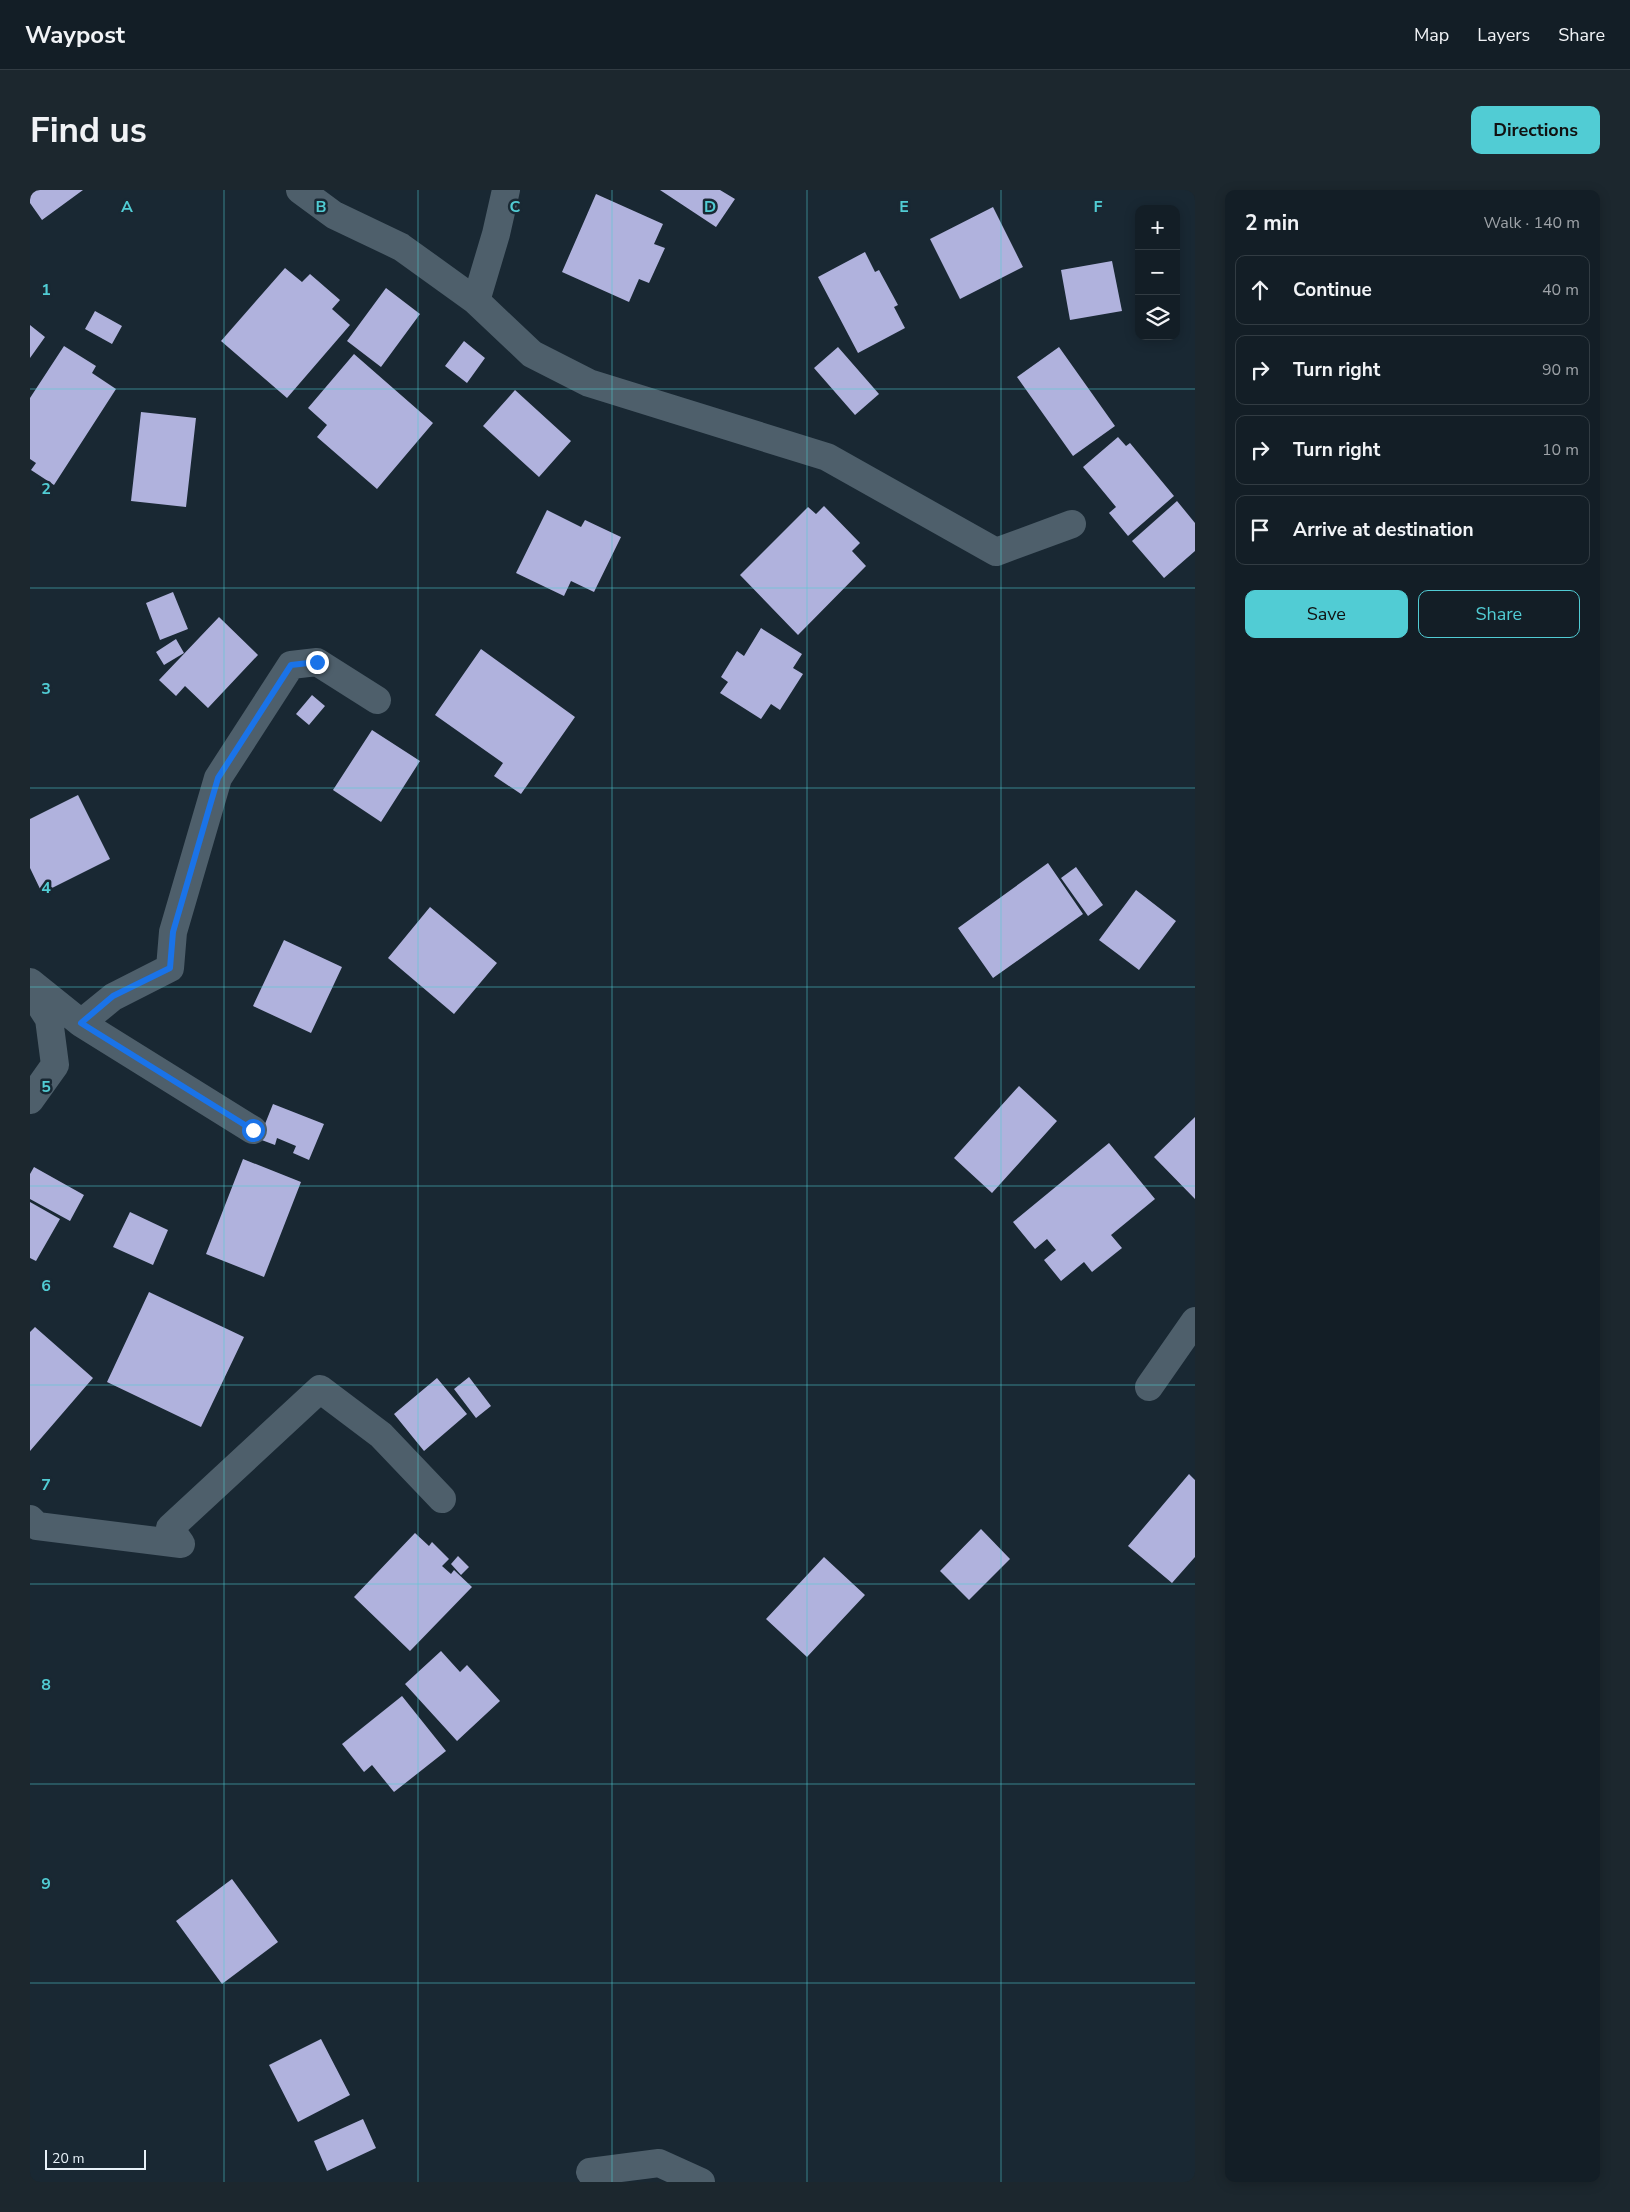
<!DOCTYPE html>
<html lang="en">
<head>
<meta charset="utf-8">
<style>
	:root { --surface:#131e26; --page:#1c272e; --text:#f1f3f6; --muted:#9da2a7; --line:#323c43; --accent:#51ccd4 }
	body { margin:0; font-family:"Nunito Sans",sans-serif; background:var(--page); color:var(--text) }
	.controls { position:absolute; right:15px; top:15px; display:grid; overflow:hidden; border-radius:10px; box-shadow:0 2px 12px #0003 }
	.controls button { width:45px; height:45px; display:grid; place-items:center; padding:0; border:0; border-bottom:1px solid var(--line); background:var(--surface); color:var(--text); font:25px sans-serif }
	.scale { position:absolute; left:15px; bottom:12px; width:101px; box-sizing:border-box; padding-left:5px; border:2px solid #e7f1f8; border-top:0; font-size:14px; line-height:18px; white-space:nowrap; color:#e7f1f8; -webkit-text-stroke:4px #192833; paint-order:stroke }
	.stop { position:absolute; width:15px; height:15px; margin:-11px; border:4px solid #1a73e8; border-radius:50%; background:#fff }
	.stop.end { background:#1a73e8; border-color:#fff; box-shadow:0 1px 5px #0008 }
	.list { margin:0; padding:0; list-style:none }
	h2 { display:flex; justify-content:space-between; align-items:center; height:65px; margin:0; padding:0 20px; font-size:21px }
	h2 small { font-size:16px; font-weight:400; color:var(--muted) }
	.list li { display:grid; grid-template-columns:32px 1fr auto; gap:15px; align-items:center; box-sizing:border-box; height:70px; margin:0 10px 10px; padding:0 10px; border:1px solid var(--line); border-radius:10px }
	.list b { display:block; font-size:19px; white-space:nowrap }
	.list em { font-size:16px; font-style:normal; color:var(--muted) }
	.actions { display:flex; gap:10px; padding:15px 20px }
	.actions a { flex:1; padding:11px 0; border:1px solid var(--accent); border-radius:10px; text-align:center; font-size:18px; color:var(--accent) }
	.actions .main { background:var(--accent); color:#111 }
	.icon { flex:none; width:28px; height:28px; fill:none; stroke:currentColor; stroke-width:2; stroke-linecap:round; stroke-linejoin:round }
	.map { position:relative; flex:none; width:1165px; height:1992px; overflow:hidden; border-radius:10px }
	header { display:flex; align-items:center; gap:30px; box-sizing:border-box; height:70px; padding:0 25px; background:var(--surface); border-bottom:1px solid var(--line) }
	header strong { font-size:24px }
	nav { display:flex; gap:28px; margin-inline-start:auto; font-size:18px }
	.intro { display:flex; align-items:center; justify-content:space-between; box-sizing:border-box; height:120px; padding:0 30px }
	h1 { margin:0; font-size:35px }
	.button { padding:12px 22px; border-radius:10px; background:var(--accent); color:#111; font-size:18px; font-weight:700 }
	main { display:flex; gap:30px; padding:0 30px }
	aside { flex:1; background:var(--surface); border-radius:10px; box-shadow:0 2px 12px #0003 }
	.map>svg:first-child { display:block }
</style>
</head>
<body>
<header>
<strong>Waypost</strong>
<nav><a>Map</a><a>Layers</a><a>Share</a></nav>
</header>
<div class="intro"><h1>Find us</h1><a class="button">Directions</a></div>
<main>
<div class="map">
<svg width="1165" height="1992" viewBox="0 0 1165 1992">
	<rect width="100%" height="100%" fill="#192833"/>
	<!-- building -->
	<path fill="#b0b2dd" d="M 0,0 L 53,0 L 12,30 L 0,13 Z
		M 630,0 L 690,0 L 705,9 L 686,37 Z
		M 566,4 L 633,34 L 624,54 L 635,58 L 619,93 L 609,89 L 599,112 L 532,82 Z
		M 963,17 L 993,77 L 930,109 L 900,49 Z
		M 835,62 L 845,82 L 849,80 L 868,115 L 864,117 L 875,138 L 828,163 L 788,87 Z
		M 1082,71 L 1092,121 L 1040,130 L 1031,80 Z
		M 255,78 L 272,92 L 280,84 L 310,110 L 302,119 L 320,135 L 257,208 L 191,151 Z
		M 356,98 L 390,124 L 351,177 L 317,151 Z
		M 65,121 L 92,136 L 82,154 L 55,139 Z
		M 0,135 L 15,147 L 0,168 Z
		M 434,151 L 455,168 L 437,193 L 415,176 Z
		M 34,156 L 66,176 L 62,183 L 86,199 L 24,295 L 1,280 L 6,273 L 0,269 L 0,208 Z
		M 808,157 L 849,204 L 825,225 L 784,178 Z
		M 1029,157 L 1085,236 L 1043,266 L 987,187 Z
		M 324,164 L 403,233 L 347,299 L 287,247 L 297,235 L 278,218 Z
		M 485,200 L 541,251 L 509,287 L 453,236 Z
		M 111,222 L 166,228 L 156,317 L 101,311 Z
		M 1088,247 L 1096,256 L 1100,253 L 1144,306 L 1098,346 L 1079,323 L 1086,317 L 1053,277 Z
		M 1147,311 L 1165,333 L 1165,361 L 1134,388 L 1102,351 Z
		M 794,316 L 830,353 L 822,361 L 836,376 L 768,445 L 710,385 L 778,317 L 786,324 Z
		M 517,320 L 551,337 L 555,330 L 591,347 L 564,402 L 541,391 L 534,406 L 486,383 Z
		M 143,402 L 158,439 L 130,450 L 116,413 Z
		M 189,427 L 228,465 L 178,518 L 155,496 L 146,506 L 129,490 Z
		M 731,438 L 772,464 L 763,478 L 773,484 L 750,520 L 741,514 L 731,529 L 690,503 L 698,492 L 691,487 L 707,461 L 714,466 Z
		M 146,449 L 154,463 L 134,475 L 126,462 Z
		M 451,459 L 545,527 L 491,604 L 464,586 L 473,573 L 405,525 Z
		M 282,505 L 295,516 L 279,535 L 266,524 Z
		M 342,540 L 390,571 L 351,632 L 303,600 Z
		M 48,605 L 80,669 L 12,703 L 0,678 L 0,629 Z
		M 1018,673 L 1053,724 L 963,788 L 928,738 Z
		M 1046,677 L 1073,715 L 1058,726 L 1031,688 Z
		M 1106,700 L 1146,731 L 1109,780 L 1069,750 Z
		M 400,717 L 467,773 L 424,824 L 358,768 Z
		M 254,750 L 312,777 L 281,843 L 223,816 Z
		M 989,896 L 1027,931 L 962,1003 L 924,968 Z
		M 243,914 L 294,934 L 279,970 L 263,963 L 266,956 L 247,948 L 245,955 L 229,949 Z
		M 1165,927 L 1165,1009 L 1124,967 Z
		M 1079,953 L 1125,1009 L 1081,1045 L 1092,1058 L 1062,1082 L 1054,1072 L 1031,1091 L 1014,1070 L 1026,1060 L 1017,1049 L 1005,1059 L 983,1032 Z
		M 213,969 L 271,992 L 234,1087 L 176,1064 Z
		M 4,977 L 54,1005 L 40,1031 L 0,1009 L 0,984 Z
		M 0,1012 L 30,1029 L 6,1071 L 0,1068 Z
		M 100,1022 L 138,1040 L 123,1075 L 83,1057 Z
		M 119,1102 L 214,1147 L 171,1237 L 77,1192 Z
		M 5,1137 L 63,1188 L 0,1261 L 0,1142 Z
		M 439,1187 L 461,1216 L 446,1228 L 424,1199 Z
		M 407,1188 L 437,1224 L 394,1261 L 364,1224 Z
		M 1159,1284 L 1165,1290 L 1165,1367 L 1142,1393 L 1098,1356 Z
		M 951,1339 L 980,1369 L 939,1410 L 910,1381 Z
		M 385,1343 L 399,1356 L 402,1352 L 419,1369 L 412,1376 L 421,1384 L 424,1380 L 442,1397 L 380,1461 L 324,1407 Z
		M 428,1366 L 439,1377 L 431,1385 L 421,1374 Z
		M 794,1367 L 835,1405 L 777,1467 L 736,1429 Z
		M 411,1461 L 430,1482 L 437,1475 L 470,1511 L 427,1551 L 375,1494 Z
		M 372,1506 L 416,1561 L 364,1602 L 342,1575 L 334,1582 L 312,1554 Z
		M 202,1689 L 248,1752 L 192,1794 L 146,1731 Z
		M 291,1849 L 320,1905 L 268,1932 L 239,1875 Z
		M 333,1929 L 346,1958 L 297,1981 L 284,1951 Z"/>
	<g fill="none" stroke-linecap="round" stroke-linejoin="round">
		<!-- minor -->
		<path stroke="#4e5f6b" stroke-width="28" d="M 270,0 L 304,25 L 371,57 L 446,111
			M 476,0 L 466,44 L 446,111 L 502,164 L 559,193 L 797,267 L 966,362 L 1042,334
			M 0,792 L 51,833 L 83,807 L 140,778 L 143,742 L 188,588 L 261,475 L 287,472 L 347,510
			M 51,833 L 223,940
			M 0,910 L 25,875 L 19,829 L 1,801
			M 1119,1197 L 1165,1131
			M 0,1329 L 7,1336 L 151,1354
			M 151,1354 L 140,1338 L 290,1199 L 351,1245 L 412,1309
			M 560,1982 L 629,1973 L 671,1992"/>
	</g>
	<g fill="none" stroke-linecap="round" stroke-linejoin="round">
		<!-- route -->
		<path stroke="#1a73e8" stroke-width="6" d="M 223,940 L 51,833 L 83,806 L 140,778 L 143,742 L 188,588 L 261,475 L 287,472"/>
	</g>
	<!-- grid -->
	<path fill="none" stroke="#51ccd4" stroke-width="1" stroke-opacity="0.55" d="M 194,0 L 194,1992M 388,0 L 388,1992M 582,0 L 582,1992M 777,0 L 777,1992M 971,0 L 971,1992M 0,199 L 1165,199M 0,398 L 1165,398M 0,598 L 1165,598M 0,797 L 1165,797M 0,996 L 1165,996M 0,1195 L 1165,1195M 0,1394 L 1165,1394M 0,1594 L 1165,1594M 0,1793 L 1165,1793"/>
	<g font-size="16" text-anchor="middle" font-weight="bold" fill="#51ccd4" stroke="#192833" stroke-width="5" stroke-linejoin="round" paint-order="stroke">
		<text x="97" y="22">A</text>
		<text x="291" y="22">B</text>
		<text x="485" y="22">C</text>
		<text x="680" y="22">D</text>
		<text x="874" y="22">E</text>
		<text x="1068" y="22">F</text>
		<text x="16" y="105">1</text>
		<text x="16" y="304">2</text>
		<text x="16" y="504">3</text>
		<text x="16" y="703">4</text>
		<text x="16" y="902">5</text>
		<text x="16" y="1101">6</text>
		<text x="16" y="1300">7</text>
		<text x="16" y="1500">8</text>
		<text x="16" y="1699">9</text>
	</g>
</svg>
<div class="controls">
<button>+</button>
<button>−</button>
<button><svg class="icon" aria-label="layers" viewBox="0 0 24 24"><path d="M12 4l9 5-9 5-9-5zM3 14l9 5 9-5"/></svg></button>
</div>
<div class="scale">20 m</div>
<div class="stop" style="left:223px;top:940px"></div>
<div class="stop end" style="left:287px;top:472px"></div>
</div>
<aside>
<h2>2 min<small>Walk · 140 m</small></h2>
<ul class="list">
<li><svg class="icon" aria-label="ahead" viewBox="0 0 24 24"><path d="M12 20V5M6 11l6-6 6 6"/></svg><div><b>Continue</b></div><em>40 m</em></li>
<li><svg class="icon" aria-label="right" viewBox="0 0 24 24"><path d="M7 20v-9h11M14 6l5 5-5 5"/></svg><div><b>Turn right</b></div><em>90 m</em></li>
<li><svg class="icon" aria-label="right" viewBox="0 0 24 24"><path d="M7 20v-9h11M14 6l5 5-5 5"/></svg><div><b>Turn right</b></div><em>10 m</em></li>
<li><svg class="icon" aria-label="arrive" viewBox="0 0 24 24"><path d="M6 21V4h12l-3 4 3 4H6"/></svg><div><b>Arrive at destination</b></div></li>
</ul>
<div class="actions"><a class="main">Save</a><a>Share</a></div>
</aside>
</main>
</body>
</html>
